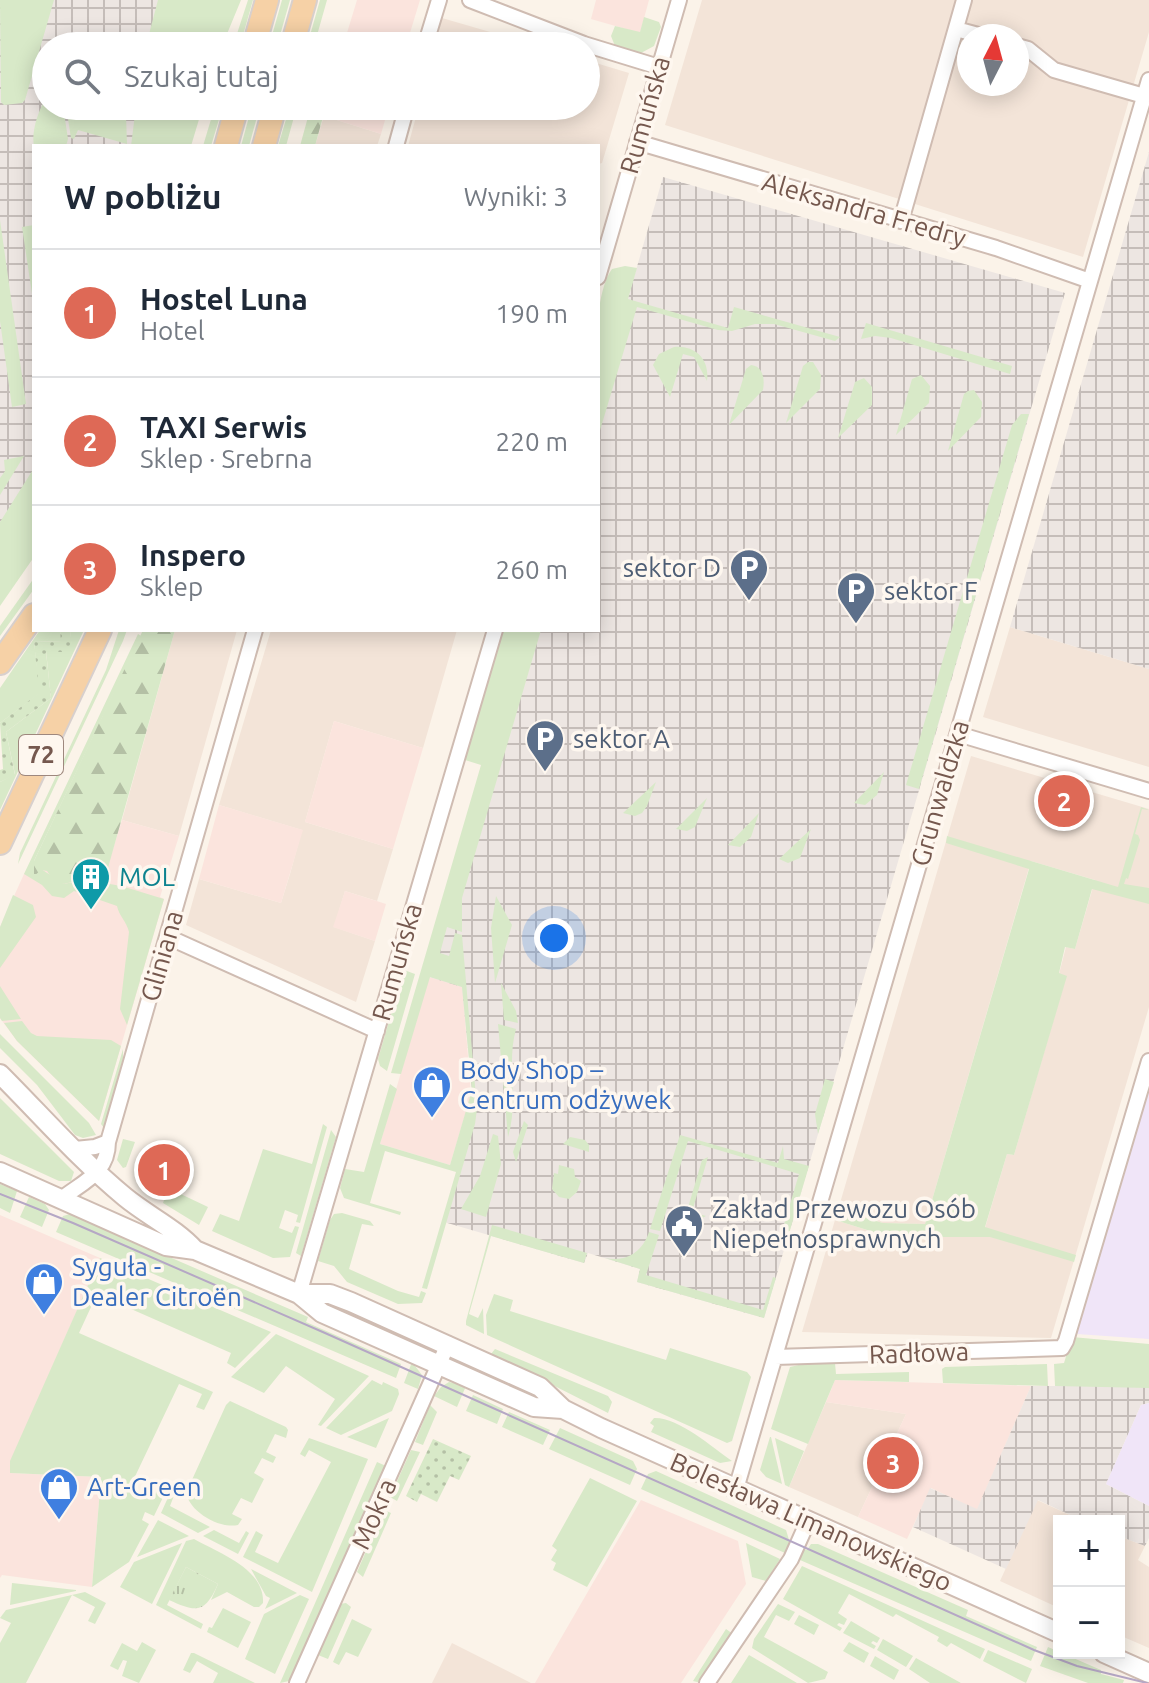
<!DOCTYPE html>
<html lang="pl">
<head>
<meta charset="utf-8">
<style>
	:root { --surface:#fff; --page:#f2f2f3; --text:#1f2937; --muted:#747a83; --line:#e0e1e3; --accent:#de6956 }
	body { margin:0; font-family:Ubuntu,sans-serif; background:var(--page); color:var(--text) }
	.controls { position:absolute; right:24px; bottom:24px; display:grid; overflow:hidden; border-radius:0px; box-shadow:0 4px 20px #0003 }
	.controls button { width:72px; height:72px; display:grid; place-items:center; padding:0; border:0; border-bottom:2px solid var(--line); background:var(--surface); color:var(--text); font:40px sans-serif }
	.compass { position:absolute; left:957px; top:24px; width:72px; height:72px; border-radius:50%; background:var(--surface); box-shadow:0 4px 20px #0003; rotate:6deg }
	.you { position:absolute; left:554px; top:938px; width:28px; height:28px; margin:-20px; border:6px solid #fff; border-radius:50%; background:#1a73e8; box-shadow:0 0 0 12px #1a73e833 }
	.badge { display:grid; place-items:center; width:52px; height:52px; border-radius:50%; background:var(--accent); color:#fff; font-size:26px; font-weight:700 }
	.pin { position:absolute; translate:-50% -50%; border:4px solid #fff; box-shadow:0 2px 8px #0006 }
	.list { margin:0; padding:0; list-style:none }
	h2 { display:flex; justify-content:space-between; align-items:center; height:104px; margin:0; padding:0 32px; font-size:34px }
	h2 small { font-size:26px; font-weight:400; color:var(--muted) }
	.list li { display:grid; grid-template-columns:52px 1fr auto; gap:24px; align-items:center; box-sizing:border-box; height:128px; padding:0 32px; border-top:2px solid var(--line) }
	.list b { display:block; font-size:30px; white-space:nowrap }
	.list p { margin:0; font-size:26px; white-space:nowrap; color:var(--muted) }
	.list em { font-size:26px; font-style:normal; color:var(--muted) }
	.icon { flex:none; width:44px; height:44px; fill:none; stroke:currentColor; stroke-width:2; stroke-linecap:round; stroke-linejoin:round }
	.map { position:relative; flex:none; width:1149px; height:1683px; overflow:hidden }
	.search { position:absolute; background:var(--surface); box-shadow:0 4px 20px #0003; left:32px; top:32px; width:568px; height:88px; display:flex; align-items:center; gap:20px; box-sizing:border-box; padding:0 28px; border-radius:44px; color:var(--muted); font-size:30px }
	.panel { position:absolute; background:var(--surface); box-shadow:0 4px 20px #0003; left:32px; top:144px; width:568px; height:488px; border-radius:0px }
	.map>svg:first-child { display:block }
</style>
</head>
<body>
<div class="map">
<svg width="1149" height="1683" viewBox="0 0 1149 1683">
	<defs>
		<pattern id="industrial-grid" width="8" height="8" patternUnits="userSpaceOnUse" patternTransform="scale(2)"><rect width="8" height="8" fill="#ede6e2"/><path d="M0 4h8M4 0v8" fill="none" stroke="#c5bdb9"/></pattern>
		<pattern id="forest-firs" width="22" height="20" patternUnits="userSpaceOnUse" patternTransform="scale(2)"><rect width="22" height="20" fill="#d8e9c8"/><path d="M5 1l3.5 6h-7zM16 11l3.5 6h-7z" fill="#b4c0a5"/></pattern>
		<pattern id="park-tufts" width="24" height="20" patternUnits="userSpaceOnUse" patternTransform="scale(2)"><rect width="24" height="20" fill="#d8e9c8"/><path d="M3 7l-1-3M5 7V3M7 7l1-3M15 17l-1-3M17 17v-4M19 17l1-3" fill="none" stroke="#b4c0a5"/></pattern>
		<pattern id="garden-dots" width="8" height="8" patternUnits="userSpaceOnUse" patternTransform="scale(2)"><rect width="8" height="8" fill="#d8e9c8"/><path d="M2 2h.1M6 6h.1" fill="none" stroke="#b4c0a5" stroke-width="1.8" stroke-linecap="round"/></pattern>
	</defs>
	<rect width="100%" height="100%" fill="#fbf3e9"/>
	<!-- residential -->
	<path fill="#f3e4d8" fill-rule="evenodd" d="M 702,0 L 1149,0 L 1149,32 L 1083,257 L 665,125 ZM 969,36 L 1017,36 L 1017,84 L 969,84 Z
		M 442,18 L 538,46 L 435,46 Z
		M 586,60 L 629,73 L 602,163 L 598,164 L 598,146 L 408,146 L 419,106 L 586,106 Z
		M 324,116 L 381,134 L 377,146 L 315,146 Z
		M 1010,627 L 1149,669 L 1149,767 L 983,717 Z
		M 175,630 L 237,630 L 179,836 L 122,820 Z
		M 271,630 L 457,630 L 423,748 L 334,721 L 305,822 L 393,849 L 377,901 L 345,891 L 334,927 L 375,941 L 356,1002 L 186,925 L 199,879 L 281,903 L 290,874 L 302,830 L 219,805 Z
		M 971,756 L 1149,809 L 1149,1007 L 1051,1338 L 802,1332 L 835,1220 L 880,1234 L 918,1237 L 985,1228 L 1007,1154 L 1014,1155 L 1066,977 L 1059,974 L 1066,947 L 1075,949 L 1095,880 L 1031,861 L 925,1224 L 883,1223 L 838,1210 Z
		M 826,1402 L 906,1414 L 858,1517 L 789,1487 Z
		M 1037,1500 L 1083,1521 L 1059,1521 L 1059,1608 L 1000,1581 Z
		M 1119,1536 L 1145,1546 L 1138,1560 L 1149,1567 L 1149,1648 L 1119,1635 Z
		M 452,1643 L 531,1683 L 432,1683 Z"/>
	<!-- commercial -->
	<path fill="#fbe4dd" d="M 357,0 L 420,0 L 406,46 L 343,46 Z
		M 596,0 L 649,0 L 640,33 L 591,19 Z
		M 326,106 L 389,106 L 381,134 L 324,116 Z
		M 334,721 L 423,748 L 393,849 L 305,822 Z
		M 219,805 L 303,830 L 281,903 L 199,879 Z
		M 122,820 L 179,836 L 160,897 L 164,899 L 99,1121 L 17,1041 L 0,1018 L 0,927 L 24,874 L 34,861 L 103,881 Z
		M 345,891 L 386,904 L 375,941 L 333,927 Z
		M 429,977 L 462,986 L 463,993 L 471,1095 L 450,1165 L 380,1144 Z
		M 0,1215 L 100,1258 L 11,1461 L 10,1473 L 101,1477 L 92,1587 L 2,1575 L 0,1578 Z
		M 835,1380 L 1031,1386 L 977,1510 L 931,1488 L 907,1539 L 858,1517 L 906,1414 L 826,1402 Z
		M 641,1500 L 738,1541 L 746,1584 L 681,1683 L 535,1683 Z"/>
	<!-- industrial -->
	<path fill="url(#industrial-grid)" d="M 0,0 L 216,0 L 202,46 L 46,46 L 46,106 L 184,106 L 171,146 L 34,146 L 34,506 L 0,560 Z
		M 1149,152 L 1149,669 L 1010,627 Z
		M 663,177 L 1065,293 L 764,1318 L 637,1282 L 640,1269 L 588,1253 L 584,1263 L 444,1222 L 460,1169 L 472,1090 L 462,987 L 429,977 L 531,630 L 598,630 L 598,401 Z
		M 1031,1386 L 1149,1386 L 1149,1403 L 1141,1405 L 1106,1484 L 1149,1506 L 1149,1538 L 1145,1546 L 1119,1536 L 1119,1521 L 1083,1521 L 1038,1500 L 1006,1569 L 913,1527 L 930,1488 L 977,1509 Z"/>
	<!-- education -->
	<path fill="#f0e5f8" d="M 1149,1089 L 1149,1339 L 1077,1334 L 1101,1252 Z
		M 1149,1403 L 1149,1506 L 1106,1484 L 1141,1405 Z"/>
	<!-- grass -->
	<path fill="#d8e9c8" d="M 0,0 L 54,0 L 25,100 L 22,103 L 4,105 L 1,102 Z
		M 158,0 L 241,0 L 222,46 L 182,46 C 174,32 160,31 149,43 L 147,42 Z
		M 248,0 L 253,0 L 240,46 L 233,46 Z
		M 282,0 L 290,0 L 277,46 L 269,46 Z
		M 320,0 L 327,0 L 314,46 L 307,46 Z
		M 644,17 L 659,22 L 661,27 L 654,46 L 641,53 L 615,46 L 611,36 L 615,26 L 640,32 Z
		M 46,99 L 46,106 L 63,106 L 68,139 L 66,146 L 34,146 C 31,133 38,110 46,99 Z
		M 66,106 L 93,106 L 126,115 L 127,144 L 78,130 L 74,139 L 71,138 Z
		M 136,106 L 203,106 L 191,146 L 131,146 Z
		M 215,106 L 223,106 L 211,146 L 203,146 Z
		M 252,106 L 260,106 L 249,146 L 241,146 Z
		M 290,106 L 297,106 L 286,146 L 278,146 Z
		M 0,220 L 26,404 L 12,407 L 0,321 Z
		M 34,225 L 34,307 L 22,227 Z
		M 625,266 L 637,268 L 628,299 L 728,328 L 734,307 L 840,337 L 835,341 L 774,324 L 755,324 L 732,331 L 718,330 L 637,307 L 598,437 C 598,395 589,301 612,269 Z
		M 866,323 L 1012,366 L 1010,374 L 891,338 L 875,336 L 861,339 Z
		M 674,347 C 695,345 710,359 707,381 L 694,357 L 683,354 L 670,397 L 653,365 L 659,354 Z
		M 808,362 L 813,362 L 821,375 L 820,389 L 786,423 L 803,366 Z
		M 751,365 C 763,366 765,379 763,390 L 729,425 L 746,369 Z
		M 921,375 L 930,386 L 929,403 L 896,435 L 912,379 Z
		M 864,378 L 872,387 L 872,405 L 838,438 L 855,382 Z
		M 974,390 L 982,402 L 981,417 L 948,451 L 964,394 L 968,391 Z
		M 1021,414 L 1029,414 L 919,789 L 906,785 L 1012,425 Z
		M 24,456 L 0,495 L 0,478 L 5,471 L 4,460 Z
		M 34,468 L 34,557 L 0,606 L 0,522 Z
		M 34,578 L 34,589 L 0,636 L 0,626 Z
		M 40,630 L 60,630 L 62,642 L 34,641 L 40,693 L 0,723 L 0,688 Z
		M 70,630 L 84,630 L 0,810 L 0,782 L 15,774 L 6,732 L 51,698 L 46,651 L 72,651 Z
		M 119,630 L 127,630 L 123,641 L 18,864 L 20,853 L 106,670 Z
		M 503,630 L 541,630 L 462,898 L 462,932 L 447,927 L 440,953 L 449,956 L 455,933 L 462,935 L 477,1109 L 475,1124 L 427,1289 L 422,1288 L 456,1172 L 385,1151 L 370,1203 L 401,1212 L 400,1215 L 344,1198 L 340,1188 L 345,1169 L 364,1172 L 390,1084 L 397,1089 L 380,1144 L 450,1165 L 472,1090 L 462,987 L 430,977 L 401,1074 L 391,1073 L 481,765 L 465,760 Z
		M 138,634 L 141,636 L 34,861 L 34,875 L 41,869 L 64,884 C 99,876 130,889 164,899 L 127,1025 L 120,1009 L 129,932 C 127,922 119,916 117,906 L 74,891 L 64,898 L 52,896 L 42,885 L 24,874 Z
		M 884,772 L 877,795 L 865,805 L 854,803 Z
		M 656,782 L 647,806 L 642,813 L 635,816 L 623,813 Z
		M 707,798 L 695,827 L 687,831 L 676,829 Z
		M 1141,807 L 1149,810 L 1142,809 L 1135,834 L 1138,835 L 1140,840 L 1128,879 L 1126,878 L 1124,884 L 1149,888 L 1149,904 L 1092,889 L 1075,949 L 1065,947 L 1059,973 L 1067,976 L 1014,1155 L 1007,1154 L 985,1227 L 1076,1255 L 1074,1262 L 990,1237 L 918,1237 L 880,1234 L 835,1220 L 838,1210 L 883,1223 L 925,1224 L 1029,869 L 946,843 L 947,836 L 1118,887 Z
		M 759,813 L 751,837 L 740,847 L 728,845 Z
		M 811,829 L 800,858 L 788,863 L 779,859 Z
		M 13,895 L 33,905 L 36,917 L 0,968 L 0,927 Z
		M 496,896 L 512,925 L 495,983 L 491,928 Z
		M 404,970 L 415,974 L 387,1071 L 380,1066 L 378,1059 Z
		M 501,983 L 516,1011 L 518,1023 L 504,1020 Z
		M 0,986 L 21,1019 L 2,1021 L 0,1018 Z
		M 22,1021 L 31,1033 L 37,1036 L 111,1040 L 121,1046 L 99,1121 L 17,1041 L 4,1023 Z
		M 498,1024 L 516,1029 C 506,1065 519,1101 508,1137 Z
		M 0,1034 L 89,1123 L 96,1135 L 83,1138 L 75,1135 L 37,1085 L 0,1048 Z
		M 123,1049 L 123,1058 L 104,1128 L 101,1124 Z
		M 825,1079 L 834,1082 L 818,1134 L 815,1114 Z
		M 0,1098 L 74,1172 L 71,1181 L 59,1181 L 0,1154 Z
		M 524,1121 L 528,1125 L 516,1162 L 513,1152 Z
		M 323,1124 L 327,1127 L 300,1223 L 296,1222 L 298,1215 L 285,1210 L 279,1228 L 292,1233 L 295,1226 L 299,1227 L 290,1257 L 273,1258 L 212,1231 L 220,1214 L 239,1221 L 263,1149 L 312,1164 Z
		M 331,1130 L 336,1137 L 301,1256 L 296,1253 Z
		M 493,1134 L 498,1136 L 501,1164 L 486,1217 L 461,1209 L 480,1176 Z
		M 680,1135 L 778,1163 L 783,1146 L 784,1159 L 809,1166 L 785,1247 L 767,1242 L 765,1235 L 780,1238 L 799,1174 L 688,1141 L 660,1231 L 650,1229 Z
		M 570,1137 L 585,1140 L 589,1145 L 589,1152 L 563,1144 Z
		M 123,1139 L 135,1142 L 126,1167 L 123,1168 L 117,1160 Z
		M 708,1157 L 692,1212 L 706,1216 L 700,1219 L 689,1216 L 687,1211 L 702,1160 Z
		M 559,1165 L 574,1169 L 575,1177 L 581,1181 L 577,1192 L 569,1199 L 559,1197 L 552,1189 L 554,1173 L 558,1174 Z
		M 0,1184 L 17,1191 L 10,1213 L 0,1208 Z
		M 168,1188 L 208,1207 L 199,1225 L 163,1203 Z
		M 29,1197 L 45,1204 L 49,1210 L 42,1227 L 20,1217 Z
		M 342,1213 L 370,1221 L 374,1226 L 362,1224 L 349,1269 L 398,1291 L 419,1297 L 421,1291 L 426,1293 L 422,1303 L 398,1304 L 347,1282 L 334,1266 L 318,1261 L 330,1220 L 334,1214 Z
		M 70,1214 L 308,1317 L 306,1322 L 401,1364 L 396,1378 L 56,1232 L 63,1216 Z
		M 492,1225 L 587,1253 L 584,1263 L 491,1236 L 469,1314 L 478,1318 L 483,1308 L 484,1334 L 466,1325 L 466,1321 Z
		M 649,1232 L 659,1235 L 646,1275 L 763,1310 L 773,1277 L 776,1278 L 764,1318 L 637,1282 L 640,1269 L 605,1258 C 626,1262 642,1253 649,1232 Z
		M 100,1258 L 271,1332 L 235,1368 L 227,1363 L 231,1353 L 97,1294 L 79,1333 L 213,1392 L 204,1410 L 196,1407 L 202,1394 L 179,1384 L 130,1487 L 153,1498 L 160,1484 L 167,1489 L 154,1516 L 145,1512 L 142,1520 L 149,1524 L 129,1562 L 92,1587 L 101,1477 L 10,1473 L 10,1461 Z
		M 494,1294 L 513,1300 L 510,1311 L 666,1360 L 670,1348 L 747,1372 L 751,1377 L 732,1441 L 727,1443 L 487,1335 L 486,1315 Z
		M 276,1334 L 369,1376 L 321,1426 L 318,1425 L 335,1399 L 286,1366 L 264,1393 L 231,1377 Z
		M 1072,1337 L 1149,1344 L 1149,1388 L 1055,1386 L 1054,1364 L 1064,1363 Z
		M 495,1349 L 608,1396 L 612,1402 L 608,1413 L 491,1354 Z
		M 412,1362 L 422,1375 L 418,1389 L 404,1383 Z
		M 807,1363 L 835,1363 L 836,1374 L 909,1372 L 909,1382 L 835,1380 L 808,1444 L 771,1429 L 790,1367 Z
		M 1047,1364 L 1048,1386 L 943,1383 L 942,1369 L 945,1367 Z
		M 372,1380 L 382,1385 L 383,1382 L 398,1389 L 399,1394 L 392,1411 L 341,1435 L 326,1428 Z
		M 449,1382 L 466,1386 L 457,1407 L 434,1396 L 441,1387 Z
		M 473,1395 L 503,1409 L 497,1424 L 466,1411 Z
		M 230,1401 L 286,1427 L 288,1430 L 286,1438 L 275,1434 L 266,1452 L 276,1457 L 273,1463 L 262,1458 L 254,1473 L 264,1479 L 252,1503 L 241,1498 L 232,1514 L 242,1519 L 238,1525 C 219,1529 190,1512 186,1493 L 226,1405 Z
		M 430,1405 L 437,1412 L 423,1445 L 415,1442 Z
		M 509,1412 L 550,1430 L 543,1445 L 502,1427 Z
		M 389,1418 L 376,1448 L 347,1437 Z
		M 654,1418 C 678,1417 712,1447 732,1461 L 720,1463 L 651,1432 L 654,1426 L 650,1423 Z
		M 560,1428 L 633,1461 L 637,1469 L 630,1485 L 549,1449 Z
		M 770,1437 L 771,1437 L 782,1484 L 766,1477 L 760,1470 Z
		M 309,1438 L 368,1459 L 312,1592 L 243,1557 L 256,1531 L 263,1535 L 255,1552 L 278,1563 L 331,1462 L 309,1450 L 305,1457 L 300,1454 Z
		M 775,1438 L 804,1451 L 789,1487 L 785,1485 Z
		M 411,1450 L 420,1452 L 397,1501 L 390,1497 Z
		M 377,1462 L 386,1466 L 289,1681 L 280,1683 Z
		M 656,1471 L 786,1530 L 790,1543 L 785,1553 L 641,1489 L 648,1474 Z
		M 590,1478 L 637,1501 L 587,1587 L 553,1570 L 556,1563 L 551,1560 L 557,1550 L 552,1546 Z
		M 171,1491 L 175,1493 L 170,1506 L 210,1527 L 198,1533 L 161,1513 Z
		M 384,1510 L 391,1513 L 363,1577 L 357,1572 Z
		M 158,1520 L 189,1536 L 137,1557 Z
		M 214,1530 L 239,1543 L 246,1531 L 249,1533 L 238,1554 L 203,1536 Z
		M 194,1539 C 219,1553 265,1569 263,1603 L 259,1607 L 254,1607 L 227,1592 L 211,1600 L 218,1584 L 186,1567 L 167,1605 L 203,1624 L 201,1629 L 156,1605 L 186,1541 Z
		M 182,1543 L 152,1604 L 120,1587 L 134,1562 Z
		M 746,1543 L 780,1559 L 766,1581 L 752,1577 Z
		M 811,1544 L 818,1544 L 968,1610 L 966,1616 L 1037,1647 L 1031,1661 L 800,1560 L 804,1549 L 807,1550 Z
		M 802,1566 L 985,1649 L 980,1659 L 951,1643 L 947,1647 L 937,1641 L 939,1637 L 896,1614 L 893,1617 L 849,1594 L 838,1613 L 847,1619 L 844,1625 L 839,1623 L 837,1625 L 842,1628 L 840,1631 L 783,1599 Z
		M 251,1569 L 253,1570 L 297,1593 L 265,1609 L 270,1598 L 266,1596 Z
		M 12,1583 L 76,1590 L 76,1591 L 10,1605 Z
		M 85,1592 L 106,1603 L 95,1624 L 88,1621 L 95,1607 L 72,1595 L 26,1683 L 0,1683 L 0,1643 L 11,1623 L 0,1618 L 6,1610 Z
		M 300,1595 L 309,1599 L 275,1674 L 245,1659 L 264,1614 Z
		M 346,1603 L 351,1607 L 328,1659 L 318,1655 L 340,1604 Z
		M 778,1604 L 795,1612 L 789,1621 L 776,1615 L 764,1637 L 828,1672 L 825,1679 L 808,1683 L 752,1648 L 754,1639 Z
		M 223,1608 L 251,1622 L 238,1648 L 207,1632 L 209,1627 L 212,1628 Z
		M 799,1615 L 819,1625 L 814,1635 L 794,1624 Z
		M 352,1619 L 372,1629 L 358,1657 L 346,1652 L 339,1665 L 333,1662 Z
		M 851,1621 L 880,1638 L 877,1643 L 873,1641 L 871,1643 L 876,1646 L 874,1649 L 843,1633 Z
		M 726,1629 L 733,1634 L 701,1683 L 693,1681 Z
		M 883,1639 L 913,1656 L 906,1667 L 877,1650 Z
		M 142,1642 L 156,1650 L 139,1683 L 122,1676 L 127,1661 L 123,1660 L 118,1670 L 110,1666 L 122,1643 L 137,1651 Z
		M 849,1642 L 869,1653 L 864,1663 L 843,1651 Z
		M 1048,1647 L 1101,1670 L 1101,1674 L 1124,1680 L 1123,1683 L 1088,1683 L 1040,1666 Z
		M 988,1650 L 1032,1669 L 1026,1683 L 983,1661 Z
		M 191,1653 L 194,1653 L 255,1683 L 213,1683 L 218,1673 L 197,1661 L 190,1673 L 183,1670 Z
		M 749,1655 L 797,1683 L 731,1683 Z
		M 875,1656 L 899,1670 L 894,1680 L 870,1666 Z
		M 916,1658 L 961,1683 L 930,1683 L 909,1669 Z"/>
	<!-- forest -->
	<path fill="url(#forest-firs)" d="M 311,106 L 326,106 L 315,146 L 300,146 Z
		M 143,630 L 175,630 L 104,882 L 80,880 L 64,884 L 53,880 L 47,871 L 41,870 L 34,876 L 34,861 Z"/>
	<!-- park -->
	<path fill="url(#park-tufts)" d="M 186,1567 L 218,1584 C 205,1613 197,1613 169,1600 Z"/>
	<!-- garden -->
	<path fill="url(#garden-dots)" d="M 60,630 L 70,630 L 73,652 L 46,652 L 51,698 L 6,732 L 15,775 L 0,782 L 0,770 L 3,769 L 0,723 L 39,693 L 34,641 L 61,642 Z
		M 433,1439 L 471,1456 L 459,1480 L 450,1476 L 437,1502 L 421,1494 L 417,1502 L 406,1496 Z"/>
	<g fill="none" stroke-linecap="round" stroke-linejoin="round">
		<defs>
			<path id="minor" d="M 470,0 L 584,44 L 659,67
				M 956,29 L 982,36
				M 425,46 L 439,0
				M 1017,46 L 1028,49 L 1054,70 L 1144,96
				M 637,142 L 996,248 L 1090,281
				M 396,146 L 407,106
				M 901,221 L 964,0
				M 598,277 L 679,0
				M 958,734 L 1149,791
				M 168,937 L 377,1031
				M 75,1149 L 95,1147 L 108,1142
				M 60,1200 C 82,1182 108,1174 108,1142 L 255,630
				M 299,1294 L 495,630
				M 775,1357 L 1062,1348 L 1066,1341 L 1149,1061
				M 736,1489 L 1149,80
				M 297,1683 L 448,1344
				M 707,1683 L 791,1559 L 808,1521"/>
			<path id="tertiary" d="M 0,1074 C 41,1115 80,1160 125,1197 C 148,1216 175,1228 195,1250
				M 0,1172 L 166,1246 L 195,1250 L 299,1294 L 330,1294 L 351,1302 L 540,1387 L 563,1409 L 601,1428 L 1059,1633
				M 299,1294 L 322,1313 L 534,1407 L 563,1409
				M 1104,1653 L 1149,1673"/>
			<path id="primary" d="M 254,46 L 267,0
				M 292,46 L 305,0
				M 226,146 L 237,106
				M 264,146 L 275,106
				M 0,663 L 34,615
				M 0,843 L 100,630"/>
		</defs>
		<!-- minor casing -->
		<use href="#minor" stroke="#cfbcb2" stroke-width="18"/>
		<!-- tertiary casing -->
		<use href="#tertiary" stroke="#cfbcb2" stroke-width="22"/>
		<!-- primary casing -->
		<use href="#primary" stroke="#d8d0cd" stroke-width="26"/>
		<!-- minor -->
		<use href="#minor" stroke="#fff" stroke-width="14"/>
		<!-- tertiary -->
		<use href="#tertiary" stroke="#fff" stroke-width="18"/>
		<!-- primary -->
		<use href="#primary" stroke="#f6d1a6" stroke-width="22"/>
		<!-- tram -->
		<path stroke="#b5a7c5" stroke-width="2" d="M 0,1194 L 73,1223 L 325,1333 L 1034,1650 L 1077,1666 L 1147,1683"/>
	</g>
	<!-- icons -->
	<defs>
		<symbol id="parking-pin" viewBox="-11 -11 22 30"><path d="M0 17L-7.5 6A9.5 9.5 0 1 1 7.5 6Z" fill="#5c6f8a" stroke="#fef7ef"/><path d="M-3.5-5.5H1a3.5 3.5 0 0 1 0 7H-1V5.5H-3.5ZM-1-3.4V-.6H.8a1.4 1.4 0 0 0 0-2.8Z" fill="#fff"/></symbol>
		<symbol id="building-pin" viewBox="-11 -11 22 30"><path d="M0 17L-7.5 6A9.5 9.5 0 1 1 7.5 6Z" fill="#0f9aa8" stroke="#fef7ef"/><path d="M-4-6H4V6H1V3H-1V6H-4ZM-2.5-4.3h1.7v1.8h-1.7ZM.8-4.3h1.7v1.8H.8ZM-2.5-1h1.7V.8h-1.7ZM.8-1h1.7V.8H.8Z" fill="#fff"/></symbol>
		<symbol id="shop-pin" viewBox="-11 -11 22 30"><path d="M0 17L-7.5 6A9.5 9.5 0 1 1 7.5 6Z" fill="#3f7fe0" stroke="#fef7ef"/><path d="M-5-2.5h2.3a2.7 3.5 0 0 1 5.4 0H5L5.5 6h-11ZM-1.5-2.5h3a1.5 2.3 0 0 0-3 0Z" fill="#fff"/></symbol>
		<symbol id="civic-pin" viewBox="-11 -11 22 30"><path d="M0 17L-7.5 6A9.5 9.5 0 1 1 7.5 6Z" fill="#5c6f8a" stroke="#fef7ef"/><path d="M-.6-6.5H3V-4.5H.6V-3L4-1V1h2V6H-6V1h2V-1L-.6-3ZM-1.2 2.5V6h2.4V2.5Z" fill="#fff"/></symbol>
	</defs>
	<g fill-rule="evenodd">
		<use href="#parking-pin" x="727" y="546" width="44" height="60"/>
		<use href="#parking-pin" x="834" y="569" width="44" height="60"/>
		<use href="#parking-pin" x="523" y="717" width="44" height="60"/>
		<use href="#building-pin" x="69" y="855" width="44" height="60"/>
		<use href="#shop-pin" x="410" y="1063" width="44" height="60"/>
		<use href="#civic-pin" x="662" y="1202" width="44" height="60"/>
		<use href="#shop-pin" x="22" y="1260" width="44" height="60"/>
		<use href="#shop-pin" x="37" y="1465" width="44" height="60"/>
	</g>
	<g text-anchor="middle" stroke-width="7" stroke-linejoin="round" paint-order="stroke">
		<!-- shield labels -->
		<rect fill="#fef7ef" stroke="#9e887e" stroke-width="2" x="19" y="735" width="44" height="40" rx="6"/>
		<g font-size="24" font-weight="bold" fill="#75584e">
			<text x="41" y="763">72</text>
		</g>
		<!-- street labels -->
		<g font-size="26" fill="#75584e" stroke="#fef7ef">
			<text transform="translate(645 115) rotate(-74)" y="9">Rumuńska</text>
			<text transform="translate(864 210) rotate(16)" y="9">Aleksandra Fredry</text>
			<text transform="translate(940 793) rotate(-74)" y="9">Grunwaldzka</text>
			<text transform="translate(162 956) rotate(-74)" y="9">Gliniana</text>
			<text transform="translate(397 962) rotate(-74)" y="9">Rumuńska</text>
			<text transform="translate(919 1353) rotate(-2)" y="9">Radłowa</text>
			<text transform="translate(374 1514) rotate(-66)" y="9">Mokra</text>
			<text transform="translate(811 1522) rotate(24)" y="9">Bolesława Limanowskiego</text>
		</g>
		<!-- service labels -->
		<g font-size="26" fill="#4e5e75" stroke="#fef7ef" text-anchor="start">
			<text x="721" y="577" text-anchor="end">sektor D</text>
			<text x="884" y="600">sektor F</text>
			<text x="573" y="748">sektor A</text>
			<text x="712" y="1218">Zakład Przewozu Osób<tspan x="712" dy="30">Niepełnosprawnych</tspan></text>
		</g>
		<!-- culture labels -->
		<g font-size="26" fill="#0d838f" stroke="#fef7ef" text-anchor="start">
			<text x="119" y="886">MOL</text>
		</g>
		<!-- shop labels -->
		<g font-size="26" fill="#366cbe" stroke="#fef7ef" text-anchor="start">
			<text x="460" y="1079">Body Shop –<tspan x="460" dy="30">Centrum odżywek</tspan></text>
			<text x="72" y="1276">Syguła -<tspan x="72" dy="30">Dealer Citroën</tspan></text>
			<text x="87" y="1496">Art-Green</text>
		</g>
	</g>
</svg>
<div class="controls">
<button>+</button>
<button>−</button>
</div>
<svg class="compass" viewBox="-18 -18 36 36"><path d="M0-13l5 13h-10z" fill="#e53935"/><path d="M0 13l5-13h-10z" fill="#747a83"/></svg>
<div class="you"></div>
<div class="pin badge" style="left:164px;top:1170px">1</div>
<div class="pin badge" style="left:1064px;top:801px">2</div>
<div class="pin badge" style="left:893px;top:1463px">3</div>
<div class="search"><svg class="icon" aria-label="search" viewBox="0 0 24 24"><circle cx="10" cy="10" r="6"/><path d="M15 15l6 6"/></svg>Szukaj tutaj</div>
<section class="panel">
<h2>W pobliżu<small>Wyniki: 3</small></h2>
<ul class="list">
<li><span class="badge">1</span><div><b>Hostel Luna</b><p>Hotel</p></div><em>190 m</em></li>
<li><span class="badge">2</span><div><b>TAXI Serwis</b><p>Sklep · Srebrna</p></div><em>220 m</em></li>
<li><span class="badge">3</span><div><b>Inspero</b><p>Sklep</p></div><em>260 m</em></li>
</ul>
</section>
</div>
</body>
</html>
